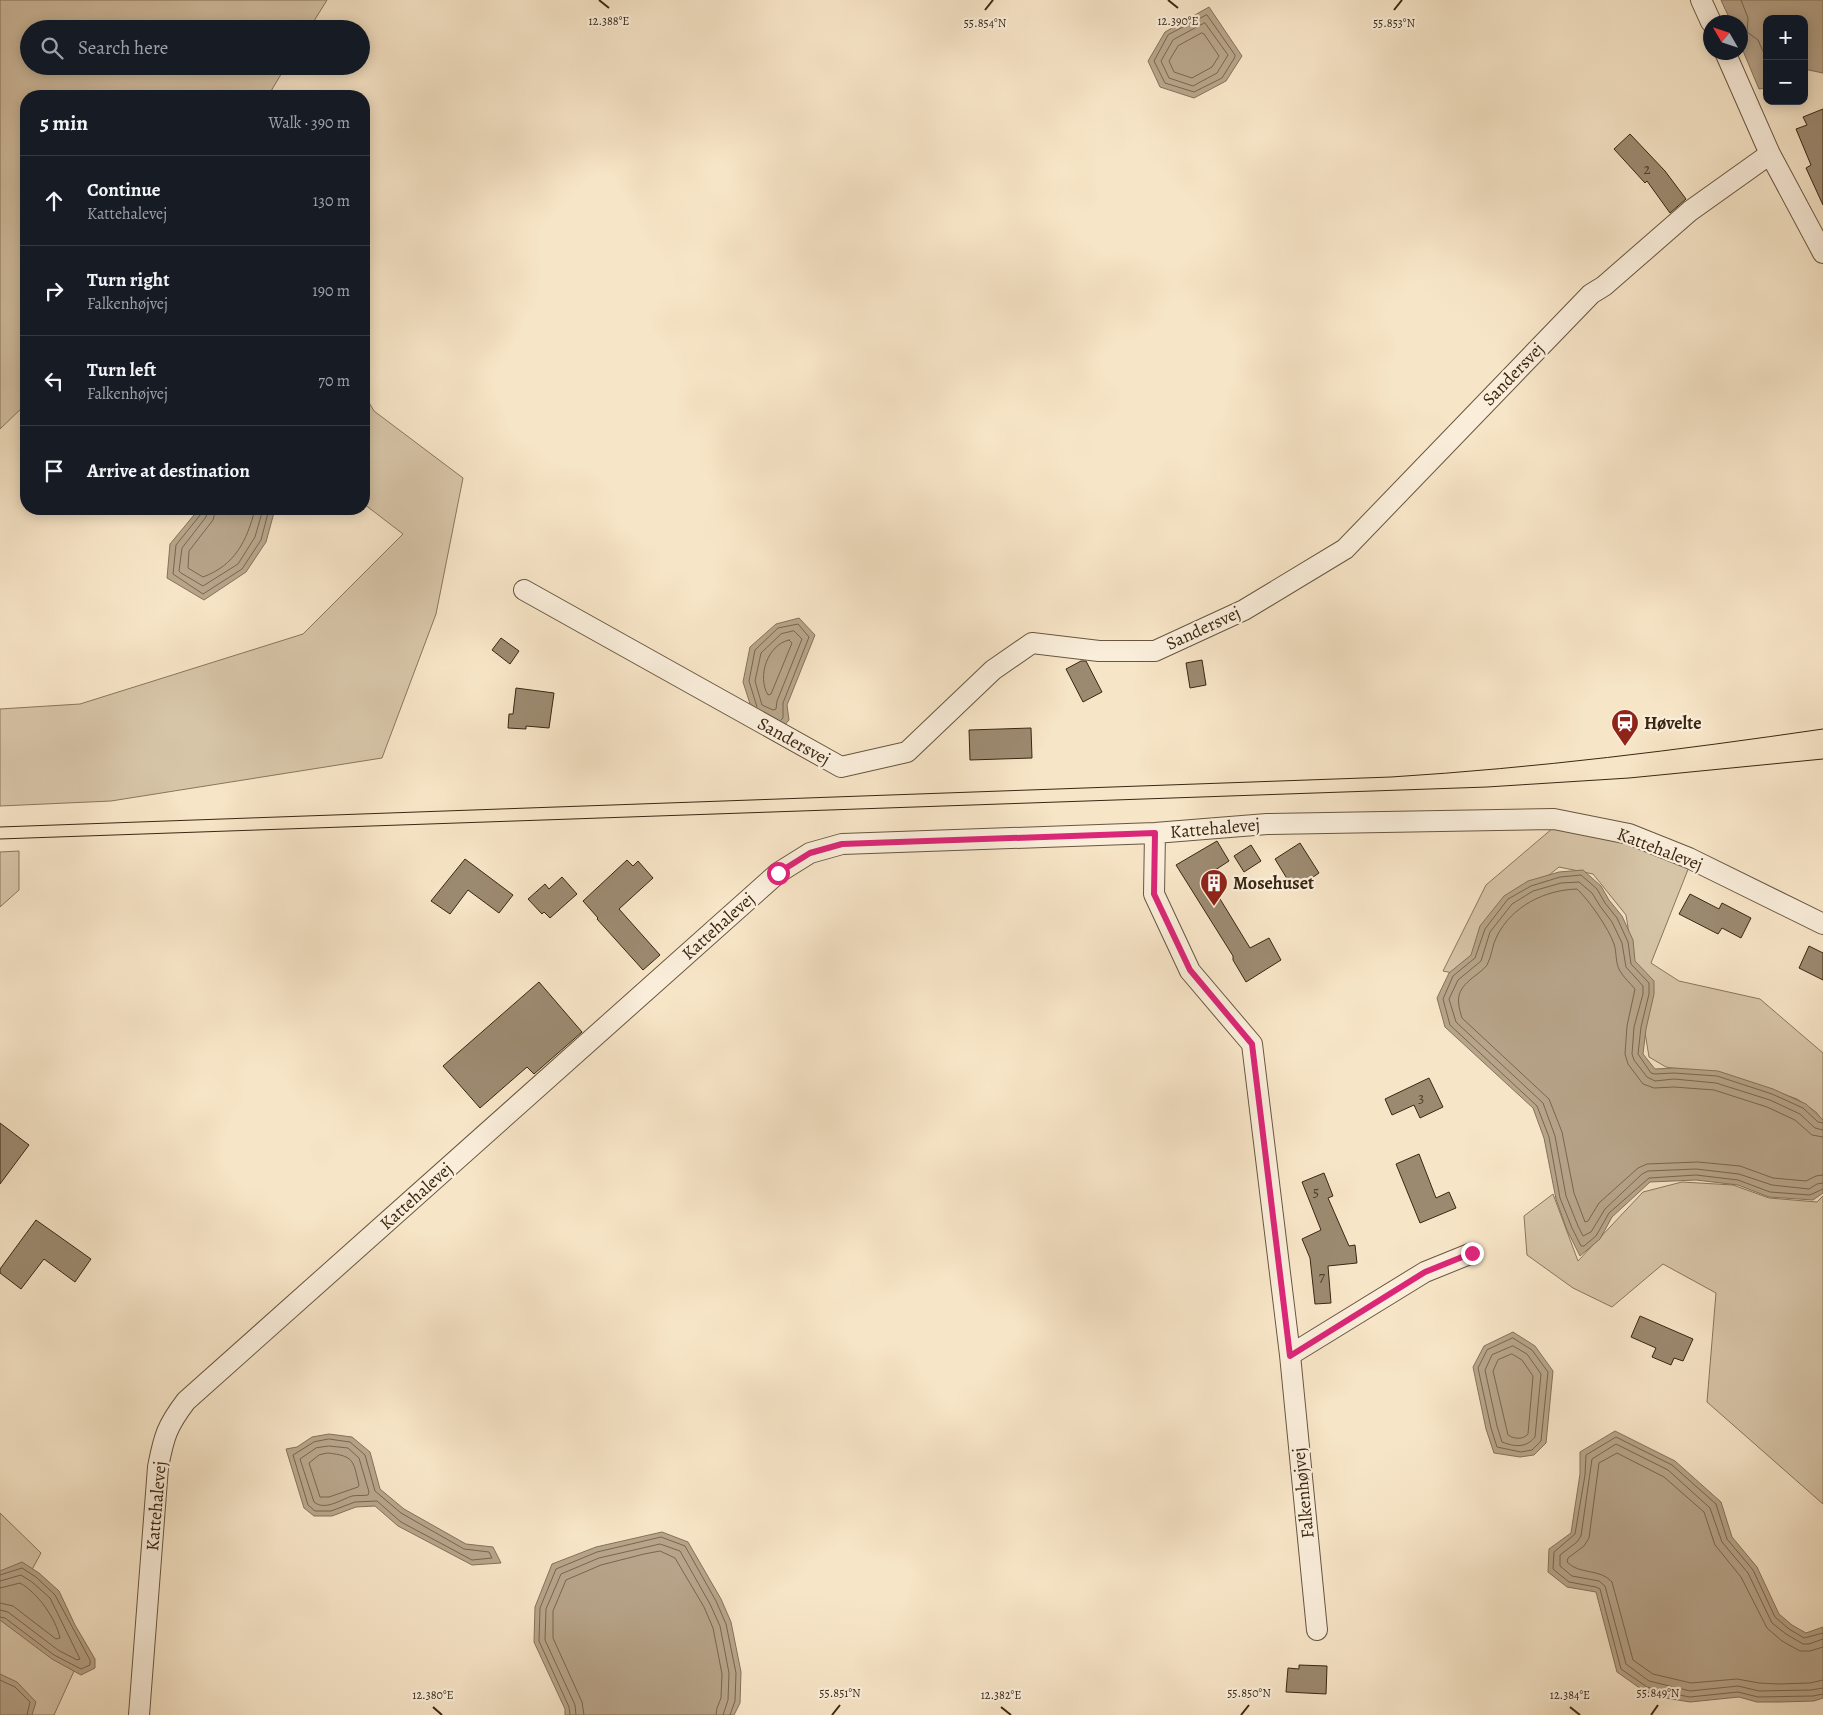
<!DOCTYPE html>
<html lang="en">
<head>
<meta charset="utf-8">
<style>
	:root { --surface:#171b24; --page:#20242c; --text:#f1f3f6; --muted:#9ea1a6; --line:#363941 }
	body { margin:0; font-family:Alegreya,serif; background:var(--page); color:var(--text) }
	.controls { position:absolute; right:15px; top:15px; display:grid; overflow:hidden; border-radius:10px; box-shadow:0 2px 12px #0003 }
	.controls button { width:45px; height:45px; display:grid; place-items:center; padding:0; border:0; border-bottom:1px solid var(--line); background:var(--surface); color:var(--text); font:25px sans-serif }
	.compass { position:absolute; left:1703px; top:15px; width:45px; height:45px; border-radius:50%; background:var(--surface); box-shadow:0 2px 12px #0003; rotate:309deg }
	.stop { position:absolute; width:15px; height:15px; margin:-11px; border:4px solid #db2777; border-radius:50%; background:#fff }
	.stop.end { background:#db2777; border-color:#fff; box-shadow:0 1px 5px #0008 }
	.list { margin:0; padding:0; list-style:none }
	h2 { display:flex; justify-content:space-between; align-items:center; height:65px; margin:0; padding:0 20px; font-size:21px }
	h2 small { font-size:16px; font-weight:400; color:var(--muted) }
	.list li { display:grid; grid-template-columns:32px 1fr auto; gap:15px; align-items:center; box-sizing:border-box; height:90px; padding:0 20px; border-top:1px solid var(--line) }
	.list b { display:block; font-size:19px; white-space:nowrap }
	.list p { margin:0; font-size:16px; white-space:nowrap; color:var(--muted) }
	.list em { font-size:16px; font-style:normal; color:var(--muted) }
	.icon { flex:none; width:28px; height:28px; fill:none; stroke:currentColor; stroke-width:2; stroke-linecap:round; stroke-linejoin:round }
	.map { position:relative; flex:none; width:1823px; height:1715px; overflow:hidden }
	.search { position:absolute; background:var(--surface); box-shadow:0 2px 12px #0003; left:20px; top:20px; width:350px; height:55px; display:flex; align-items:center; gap:12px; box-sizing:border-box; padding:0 18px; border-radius:28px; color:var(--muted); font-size:19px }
	.panel { position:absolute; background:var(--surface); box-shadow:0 2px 12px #0003; left:20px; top:90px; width:350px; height:425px; border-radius:20px }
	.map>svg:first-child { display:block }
</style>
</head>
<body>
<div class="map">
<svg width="1823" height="1715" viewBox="0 0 1823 1715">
	<rect width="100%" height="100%" fill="#f7e5c7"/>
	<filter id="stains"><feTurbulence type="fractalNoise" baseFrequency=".004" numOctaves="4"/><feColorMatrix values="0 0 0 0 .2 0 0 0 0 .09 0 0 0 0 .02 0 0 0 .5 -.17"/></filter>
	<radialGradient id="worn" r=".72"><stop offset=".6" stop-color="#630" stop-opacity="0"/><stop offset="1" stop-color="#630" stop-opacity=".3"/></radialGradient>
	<!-- green -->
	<path fill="#d7c5a8" stroke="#88765d" d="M 0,0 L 327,0 L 309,29 L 29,29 L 29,66 L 286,66 L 268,96 L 26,96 L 26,404 L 0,429 Z
		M 364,394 L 374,411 L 463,478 L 436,614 L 382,758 L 111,801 L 0,806 L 0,709 L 80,704 L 303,634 L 403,534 L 364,504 Z
		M 1567,816 L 1689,867 L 1651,963 L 1679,981 L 1760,999 L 1823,1053 L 1823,1121 L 1816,1112 L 1797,1099 L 1744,1080 L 1666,1067 L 1649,1057 L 1626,915 L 1593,874 L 1559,867 L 1484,927 L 1467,976 L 1443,971 L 1486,885 Z
		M 19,851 L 19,890 L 0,907 L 0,852 Z
		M 1682,1182 L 1733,1185 L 1769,1198 L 1817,1202 L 1823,1196 L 1823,1504 L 1707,1402 L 1716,1293 L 1663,1264 L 1612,1307 L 1573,1288 L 1527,1255 L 1524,1216 L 1553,1194 L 1578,1261 L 1643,1192 Z
		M 0,1513 L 41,1553 L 4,1621 L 74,1671 L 54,1715 L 0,1715 Z"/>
	<!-- water -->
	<path fill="#b7a489" stroke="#857259" d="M 1721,0 L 1823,0 L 1823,73 L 1804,69 L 1804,19 L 1767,19 L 1767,88 L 1759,89 L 1741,46 L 1740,22 L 1731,22 Z
		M 1209,7 L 1242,56 L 1226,81 L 1194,98 L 1160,87 L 1148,61 L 1165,32 Z
		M 199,509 L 275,509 L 266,542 L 246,572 L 204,600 L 167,578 L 170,544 Z
		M 799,618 L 815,635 L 787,705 L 789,720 L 783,727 L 753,713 L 743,682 L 750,647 L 776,624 Z
		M 1583,870 L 1601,886 L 1609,900 L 1622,916 L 1633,940 L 1635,961 L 1654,981 L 1654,994 L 1646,1029 L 1643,1054 L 1655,1069 L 1674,1068 L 1718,1071 L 1773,1089 L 1806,1104 L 1823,1120 L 1823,1193 L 1813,1200 L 1769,1197 L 1738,1185 L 1696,1180 L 1650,1182 L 1612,1217 L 1600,1239 L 1580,1256 L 1567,1230 L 1556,1199 L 1544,1138 L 1533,1108 L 1445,1027 L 1437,998 L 1449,973 L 1471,955 L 1480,926 L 1504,896 L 1528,881 L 1559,872 Z
		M 1513,1332 L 1535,1346 L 1553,1371 L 1546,1443 L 1534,1455 L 1520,1457 L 1494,1453 L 1486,1429 L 1473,1367 L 1484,1346 Z
		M 1615,1431 L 1675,1461 L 1721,1502 L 1732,1537 L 1757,1567 L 1779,1614 L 1792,1625 L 1806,1633 L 1823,1627 L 1823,1698 L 1814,1701 L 1779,1702 L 1757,1702 L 1739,1697 L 1690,1702 L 1666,1698 L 1644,1691 L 1617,1672 L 1596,1592 L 1567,1587 L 1548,1572 L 1549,1549 L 1571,1533 L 1580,1474 L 1580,1452 Z
		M 329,1434 L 352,1437 L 370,1452 L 380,1489 L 404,1509 L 466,1544 L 493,1547 L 501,1563 L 472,1565 L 398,1526 L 375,1506 L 356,1507 L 332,1516 L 314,1516 L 304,1508 L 286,1449 L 297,1447 L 312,1437 Z
		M 662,1532 L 688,1542 L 721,1599 L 731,1622 L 741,1672 L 740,1703 L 734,1715 L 565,1715 L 565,1709 L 534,1642 L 535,1607 L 552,1564 L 596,1547 Z
		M 22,1562 L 39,1573 L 59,1591 L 75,1625 L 95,1659 L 95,1668 L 81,1675 L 52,1659 L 0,1620 L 0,1571 Z
		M 0,1674 L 17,1682 L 36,1702 L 32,1715 L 0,1715 Z"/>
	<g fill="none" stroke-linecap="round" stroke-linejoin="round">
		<!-- shore -->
		<path stroke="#78664e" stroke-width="1" d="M 1741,0 L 1748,18 L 1747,32 L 1758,40 L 1767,60
			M 1207,15 L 1235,55 L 1235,57 L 1222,78 L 1194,92 L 1165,83 L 1154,61 L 1168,35 Z
			M 1205,23 L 1228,55 L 1217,73 L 1193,86 L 1169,78 L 1161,61 L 1173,40 Z
			M 1202,33 L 1204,34 L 1219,56 L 1212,67 L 1192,78 L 1174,72 L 1169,61 L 1178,46 Z
			M 202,509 L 201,514 L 176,545 L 173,574 L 203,594 L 242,569 L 261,540 L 269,509
			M 208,509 L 206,517 L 182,548 L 179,571 L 181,573 L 203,586 L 238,564 L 255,537 L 263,509
			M 216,509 L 213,520 L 189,551 L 188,568 L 203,577 C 235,565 247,541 255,509
			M 794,631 L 802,639 L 777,701 L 776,709 L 773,710 L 762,705 L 755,681 L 761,653 L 781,634 Z
			M 789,640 L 792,643 L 771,694 L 768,695 C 757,677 767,645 789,640 Z
			M 757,707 L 749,681 L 755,650 L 778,628 L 798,624 L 809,637 L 783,703 L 783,718 L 781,720
			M 1823,1123 L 1818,1122 L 1803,1108 L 1772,1094 L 1717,1076 L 1674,1073 L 1655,1074 L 1651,1073 L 1638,1054 L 1641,1027 L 1649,994 L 1649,983 L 1631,964 L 1628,942 L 1617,918 L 1605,903 L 1597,889 L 1581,875 L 1560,877 L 1531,886 L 1508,899 L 1485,929 L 1475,958 L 1453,976 L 1443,999 L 1450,1025 L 1537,1106 L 1549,1137 L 1560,1198 L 1572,1228 L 1581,1246 L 1584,1246 L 1596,1236 L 1609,1213 L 1649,1178 L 1696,1175 L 1738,1180 L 1770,1192 L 1810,1195 L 1823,1189
			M 1823,1130 L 1815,1128 L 1800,1114 L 1770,1100 L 1716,1083 L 1674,1079 L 1655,1081 L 1647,1077 L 1634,1060 L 1632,1054 L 1634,1027 L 1643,994 L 1643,986 L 1626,967 L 1622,943 L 1612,922 L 1600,906 L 1592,893 L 1579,882 L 1561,883 L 1533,891 L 1512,904 L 1490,932 L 1481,961 L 1458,980 L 1449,999 L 1456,1022 L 1543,1103 L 1555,1136 L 1566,1196 L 1578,1226 L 1583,1236 L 1591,1232 L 1605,1209 L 1642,1174 L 1648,1171 L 1696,1169 L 1739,1174 L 1772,1185 L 1809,1189 L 1817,1184 L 1823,1183
			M 1823,1137 L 1812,1135 L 1795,1120 L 1767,1107 L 1714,1090 L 1674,1087 L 1654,1088 L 1643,1084 L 1628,1064 L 1625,1054 L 1627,1026 L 1635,989 C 1630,983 1624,978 1620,971 C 1615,963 1617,953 1614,944 C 1609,929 1589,900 1577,889 C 1545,890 1512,906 1497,936 C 1492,945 1492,956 1487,965 C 1484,969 1480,972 1476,975 C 1458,989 1455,996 1462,1018 L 1549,1099 L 1562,1132 L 1574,1193 L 1585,1222 L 1588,1221 L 1599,1203 L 1638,1168 L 1647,1164 L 1698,1162 L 1740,1166 L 1773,1178 L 1806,1181 L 1816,1176 L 1823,1175
			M 1513,1338 L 1532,1350 L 1548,1372 L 1541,1441 L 1532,1450 L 1521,1452 L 1497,1447 L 1491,1428 L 1478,1368 L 1487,1350 Z
			M 1513,1346 L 1527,1354 L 1541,1374 L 1535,1437 C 1526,1448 1515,1447 1502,1442 L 1497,1426 L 1485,1370 L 1492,1355 Z
			M 1512,1354 L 1522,1360 L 1533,1376 L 1528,1434 C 1523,1440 1514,1439 1508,1435 L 1493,1371 L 1498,1360 Z
			M 329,1439 L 350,1442 L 365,1455 L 375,1491 L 401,1513 L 464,1549 L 489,1552 L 492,1558 L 472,1560 L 401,1522 L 377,1501 L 355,1502 L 331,1511 L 315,1511 L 308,1505 L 293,1455 L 314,1442 Z
			M 329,1446 L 348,1448 L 359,1458 L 369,1492 L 368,1495 C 363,1496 357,1495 352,1496 C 340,1500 325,1511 314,1502 L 300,1459 L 316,1448 Z
			M 328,1453 C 355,1456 353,1461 359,1485 L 358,1487 L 329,1497 L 320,1497 L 309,1463 L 319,1455 Z
			M 0,1575 L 22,1568 L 36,1577 L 55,1595 L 90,1660 L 90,1665 L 81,1669 L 54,1655 L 5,1618 L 0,1617
			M 0,1581 L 21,1575 L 32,1582 L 50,1598 L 80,1659 L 77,1660 L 58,1650 L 8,1612 L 0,1610
			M 0,1588 L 20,1583 C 38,1593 56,1619 60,1638 L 56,1639 L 13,1606 L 0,1603
			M 1823,1633 L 1804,1638 L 1789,1629 L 1775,1617 L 1753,1570 L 1727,1539 L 1716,1504 L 1672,1465 L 1616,1437 L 1586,1455 L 1585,1475 L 1575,1534 L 1554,1552 L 1553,1569 L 1569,1582 L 1596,1587 L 1600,1589 L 1621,1669 L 1647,1687 L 1668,1693 L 1690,1697 L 1738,1692 L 1758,1697 L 1813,1696 L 1823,1694
			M 1823,1639 L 1809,1644 L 1803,1644 L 1786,1634 L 1772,1623 L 1748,1573 L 1722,1542 L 1710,1508 L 1668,1470 L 1616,1444 L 1592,1459 L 1581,1536 L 1577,1542 L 1560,1555 L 1560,1566 L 1572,1576 L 1599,1581 L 1605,1586 L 1626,1664 L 1649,1681 L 1690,1691 L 1738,1686 L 1759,1691 L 1811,1690 L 1823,1688
			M 1823,1647 L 1810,1651 L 1800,1651 L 1782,1641 L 1767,1628 L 1741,1577 L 1715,1545 L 1704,1512 L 1664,1477 L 1617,1453 L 1599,1463 L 1589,1538 L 1584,1546 L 1568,1558 L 1567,1562 C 1579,1575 1600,1568 1612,1582 L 1633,1660 L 1653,1674 L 1691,1683 L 1737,1679 L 1759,1683 L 1778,1684 L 1810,1683 L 1823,1680
			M 0,1680 L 15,1687 L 30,1702 L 27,1715
			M 570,1715 L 569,1707 L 539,1641 L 540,1608 L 556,1569 L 597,1552 L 661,1537 L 685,1546 L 716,1601 L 726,1624 L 736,1673 L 735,1701 L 730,1715
			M 576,1715 L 575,1705 L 545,1640 L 546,1609 L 561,1574 L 599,1558 L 660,1544 L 680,1551 L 710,1604 L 720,1626 L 729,1673 L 728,1700 L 723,1715
			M 584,1715 L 582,1702 L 553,1638 L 553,1611 L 566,1580 L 601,1565 L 644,1554 L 660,1551 L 675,1558 L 704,1607 L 713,1628 L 722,1674 L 721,1698 L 717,1708 L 716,1715"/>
	</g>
	<!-- building -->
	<path fill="#9c8a70" stroke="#3a2712" d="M 1823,109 L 1823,205 L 1806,168 L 1811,165 L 1796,129 L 1807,125 L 1803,117 Z
		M 1630,134 L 1665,171 L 1686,199 L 1670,213 L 1647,181 L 1645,183 L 1614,149 Z
		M 501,638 L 519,651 L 510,664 L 492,650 Z
		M 1202,660 L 1206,685 L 1190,688 L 1186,663 Z
		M 1081,661 L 1086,661 L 1102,692 L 1083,702 L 1066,669 Z
		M 516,688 L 554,693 L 549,728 L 526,726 L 526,729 L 508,728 L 509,714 L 513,714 Z
		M 1031,728 L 1032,758 L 970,760 L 969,730 Z
		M 1217,841 L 1229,861 L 1206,876 L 1250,948 L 1269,938 L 1281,960 L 1246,982 L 1233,960 L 1233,956 L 1176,865 Z
		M 1300,843 L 1319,873 L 1294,890 L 1275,859 Z
		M 1251,845 L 1261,861 L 1244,872 L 1234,856 Z
		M 465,859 L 513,895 L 499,913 L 468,890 L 450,914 L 431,901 Z
		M 627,860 L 633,866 L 638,861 L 653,878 L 619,909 L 660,955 L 643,970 L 597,919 L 598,918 L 583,901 Z
		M 562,877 L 577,894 L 550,918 L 544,912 L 542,914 L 528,899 L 545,884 L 549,889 Z
		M 1690,894 L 1719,909 L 1722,903 L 1751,918 L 1741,938 L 1722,928 L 1718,934 L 1679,914 Z
		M 1809,946 L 1823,953 L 1823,980 L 1799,968 Z
		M 539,982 L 582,1032 L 534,1074 L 527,1067 L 480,1108 L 443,1066 Z
		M 1429,1078 L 1443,1107 L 1420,1118 L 1414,1105 L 1392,1115 L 1385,1099 Z
		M 0,1123 L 29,1145 L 0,1184 Z
		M 1419,1154 L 1436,1198 L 1449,1192 L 1456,1208 L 1420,1223 L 1396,1164 Z
		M 1324,1173 L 1333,1196 L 1328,1198 L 1349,1246 L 1355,1245 L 1357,1263 L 1328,1266 L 1331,1303 L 1315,1304 L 1310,1258 L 1302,1239 L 1321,1230 L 1302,1182 Z
		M 36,1220 L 91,1259 L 75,1282 L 44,1259 L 21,1289 L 0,1273 L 0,1269 Z
		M 1640,1316 L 1693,1339 L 1683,1361 L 1674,1358 L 1671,1365 L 1652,1357 L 1656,1348 L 1631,1337 Z
		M 1299,1665 L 1327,1666 L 1326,1694 L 1286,1692 L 1288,1668 L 1299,1669 Z"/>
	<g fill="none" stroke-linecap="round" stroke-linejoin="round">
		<defs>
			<path id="minor" d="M 1701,0 L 1711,22
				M 1725,52 L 1770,154 L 1823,253
				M 524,590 L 841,767 L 907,752 L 993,670 L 1032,643 L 1099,651 L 1155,651 L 1244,610 L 1345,549 L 1591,294 L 1604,286 L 1690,211 L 1770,154
				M 1155,833 L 1154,894 L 1190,971 L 1252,1044 L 1290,1355 L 1317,1630
				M 1290,1355 L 1425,1272 L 1472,1253
				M 139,1715 L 158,1467 C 164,1436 167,1426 186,1401 L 778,873 L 810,853 L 842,844 L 1155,833 L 1267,824 L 1554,819 L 1629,834 L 1689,858 L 1823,924"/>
		</defs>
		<!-- minor casing -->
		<use href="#minor" stroke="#69563f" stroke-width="22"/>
		<!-- minor -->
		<use href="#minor" stroke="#faeedb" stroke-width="20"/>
		<!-- tram -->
		<path stroke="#3a2712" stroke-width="1" d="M 0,827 L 1391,777 C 1536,768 1679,750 1823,729
			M 0,839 L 1487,787 L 1629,778 L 1823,759"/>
	</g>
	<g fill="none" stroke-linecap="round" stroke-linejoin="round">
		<!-- route -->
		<path stroke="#db2777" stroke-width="6" d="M 778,873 L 810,853 L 842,844 L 1155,833 L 1154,894 L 1190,970 L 1252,1044 L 1290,1356 L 1425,1272 L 1472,1253"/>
	</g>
	<!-- ticks -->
	<path fill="none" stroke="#3a2712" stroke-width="2" d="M 599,0 L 609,8M 1168,0 L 1178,8M 985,10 L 993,0M 1394,10 L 1402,0M 433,1707 L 442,1715M 1001,1707 L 1011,1715M 1570,1707 L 1580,1715M 832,1715 L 840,1705M 1241,1715 L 1249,1705M 1651,1715 L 1658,1705"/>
	<!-- icons -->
	<defs>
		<symbol id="station-pin" viewBox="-11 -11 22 30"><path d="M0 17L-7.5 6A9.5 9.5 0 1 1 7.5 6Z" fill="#8f2418" stroke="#faeedb"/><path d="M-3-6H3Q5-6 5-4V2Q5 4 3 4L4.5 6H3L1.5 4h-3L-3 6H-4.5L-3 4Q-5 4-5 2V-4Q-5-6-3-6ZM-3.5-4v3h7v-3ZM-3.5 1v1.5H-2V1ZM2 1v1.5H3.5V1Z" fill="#fff"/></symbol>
		<symbol id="building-pin" viewBox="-11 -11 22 30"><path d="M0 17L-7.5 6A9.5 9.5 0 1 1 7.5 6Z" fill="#8f2418" stroke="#faeedb"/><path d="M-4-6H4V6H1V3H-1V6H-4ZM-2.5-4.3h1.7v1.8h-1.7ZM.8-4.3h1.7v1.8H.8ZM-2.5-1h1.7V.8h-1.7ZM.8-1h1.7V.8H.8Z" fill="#fff"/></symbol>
	</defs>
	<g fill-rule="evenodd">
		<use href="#station-pin" x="1609" y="707" width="32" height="43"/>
		<use href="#building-pin" x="1198" y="867" width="32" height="43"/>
	</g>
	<g text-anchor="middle" stroke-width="4.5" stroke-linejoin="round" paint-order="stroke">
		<!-- number labels -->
		<g font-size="15" fill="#52402a">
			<text x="1647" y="174">2</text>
			<text x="1421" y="1103">3</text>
			<text x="1316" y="1197">5</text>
			<text x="1322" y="1282">7</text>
		</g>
		<!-- street labels -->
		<g font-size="18" fill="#3a2712" stroke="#faeedb">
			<text transform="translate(1513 374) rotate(-46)" y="6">Sandersvej</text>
			<text transform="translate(1203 628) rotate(-25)" y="6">Sandersvej</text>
			<text transform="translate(794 741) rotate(29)" y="6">Sandersvej</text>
			<text transform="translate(1215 828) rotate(-5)" y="6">Kattehalevej</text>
			<text transform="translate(1660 849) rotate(21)" y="6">Kattehalevej</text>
			<text transform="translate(718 926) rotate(-42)" y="6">Kattehalevej</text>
			<text transform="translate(416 1196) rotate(-42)" y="6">Kattehalevej</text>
			<text transform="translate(1303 1493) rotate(-96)" y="6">Falkenhøjvej</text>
			<text transform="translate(156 1506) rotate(-85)" y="6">Kattehalevej</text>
		</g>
		<!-- poi labels -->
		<g font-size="18" font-weight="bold" fill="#3a2712" stroke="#faeedb" text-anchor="start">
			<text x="1644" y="729">Høvelte</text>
			<text x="1233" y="889">Mosehuset</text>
		</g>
	</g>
	<g font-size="12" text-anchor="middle" fill="#3a2712" stroke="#faeedb" stroke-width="4.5" stroke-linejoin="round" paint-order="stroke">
		<text x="609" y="25">12.388°E</text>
		<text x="1178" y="25">12.390°E</text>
		<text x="985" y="27">55.854°N</text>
		<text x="1394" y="27">55.853°N</text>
		<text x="840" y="1697">55.851°N</text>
		<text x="1249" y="1697">55.850°N</text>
		<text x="1658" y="1697">55.849°N</text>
		<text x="433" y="1699">12.380°E</text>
		<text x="1001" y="1699">12.382°E</text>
		<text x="1570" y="1699">12.384°E</text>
	</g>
	<rect width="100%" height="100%" filter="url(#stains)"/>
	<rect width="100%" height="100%" fill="url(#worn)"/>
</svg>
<div class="controls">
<button>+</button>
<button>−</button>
</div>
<svg class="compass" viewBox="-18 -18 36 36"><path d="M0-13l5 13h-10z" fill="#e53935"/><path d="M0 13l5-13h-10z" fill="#9ea1a6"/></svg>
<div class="stop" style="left:778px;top:873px"></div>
<div class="stop end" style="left:1472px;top:1253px"></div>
<div class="search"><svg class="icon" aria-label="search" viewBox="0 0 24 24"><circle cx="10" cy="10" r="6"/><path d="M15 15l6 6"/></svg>Search here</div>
<section class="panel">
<h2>5 min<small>Walk · 390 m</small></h2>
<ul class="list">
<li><svg class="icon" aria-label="ahead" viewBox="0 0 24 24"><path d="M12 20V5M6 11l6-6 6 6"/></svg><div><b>Continue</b><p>Kattehalevej</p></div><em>130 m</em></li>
<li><svg class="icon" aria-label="right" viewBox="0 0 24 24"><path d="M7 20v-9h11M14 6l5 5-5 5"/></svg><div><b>Turn right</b><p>Falkenhøjvej</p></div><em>190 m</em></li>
<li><svg class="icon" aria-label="left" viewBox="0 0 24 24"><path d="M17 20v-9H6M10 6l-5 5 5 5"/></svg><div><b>Turn left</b><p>Falkenhøjvej</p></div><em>70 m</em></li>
<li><svg class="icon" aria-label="arrive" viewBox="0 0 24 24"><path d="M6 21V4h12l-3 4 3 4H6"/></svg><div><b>Arrive at destination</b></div></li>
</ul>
</section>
</div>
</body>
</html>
